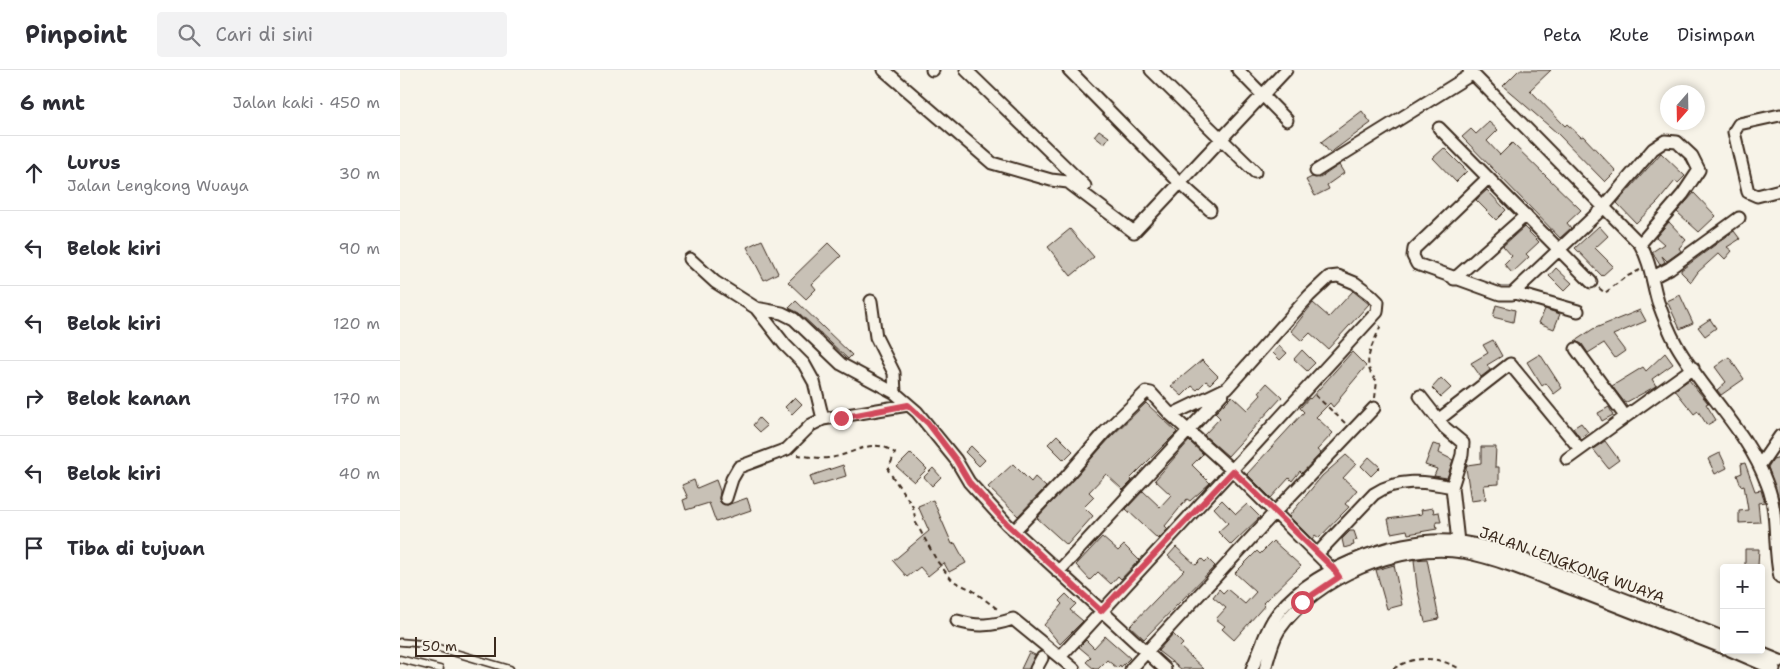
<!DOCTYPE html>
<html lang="id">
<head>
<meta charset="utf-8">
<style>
	:root { --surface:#fff; --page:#f2f2f3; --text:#2b2b33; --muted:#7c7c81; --line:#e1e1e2 }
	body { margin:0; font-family:"Shantell Sans",sans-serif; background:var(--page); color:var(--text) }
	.controls { position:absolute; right:15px; bottom:15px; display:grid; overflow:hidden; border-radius:5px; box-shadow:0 2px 8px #0003 }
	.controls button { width:45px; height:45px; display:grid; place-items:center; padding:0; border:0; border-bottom:1px solid var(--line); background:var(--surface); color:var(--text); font:25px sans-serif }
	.compass { position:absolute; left:1260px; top:15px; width:45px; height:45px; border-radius:50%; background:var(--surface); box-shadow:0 2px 8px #0003; rotate:200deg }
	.scale { position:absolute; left:15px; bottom:12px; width:81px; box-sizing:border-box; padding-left:5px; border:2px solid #3b2a1e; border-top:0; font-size:14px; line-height:18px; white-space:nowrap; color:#3b2a1e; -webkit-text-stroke:4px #f7f3e8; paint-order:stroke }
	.stop { position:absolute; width:15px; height:15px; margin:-11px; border:4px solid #d1495b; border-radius:50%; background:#fff }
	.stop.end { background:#d1495b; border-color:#fff; box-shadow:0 1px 5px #0008 }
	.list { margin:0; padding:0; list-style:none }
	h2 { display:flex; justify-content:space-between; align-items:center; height:65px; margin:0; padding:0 20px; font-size:21px }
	h2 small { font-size:16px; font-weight:400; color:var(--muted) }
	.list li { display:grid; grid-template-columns:32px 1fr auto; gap:15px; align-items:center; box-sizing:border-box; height:75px; padding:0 20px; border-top:1px solid var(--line) }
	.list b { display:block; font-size:19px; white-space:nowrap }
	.list p { margin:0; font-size:16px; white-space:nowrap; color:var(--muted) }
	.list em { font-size:16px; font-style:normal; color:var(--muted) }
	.icon { flex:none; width:28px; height:28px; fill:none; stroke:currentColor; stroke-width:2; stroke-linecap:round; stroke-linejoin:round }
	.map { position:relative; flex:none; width:1380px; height:599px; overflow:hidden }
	header { display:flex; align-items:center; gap:30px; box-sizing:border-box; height:70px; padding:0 25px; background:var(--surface); border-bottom:1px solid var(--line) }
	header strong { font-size:24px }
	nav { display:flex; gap:28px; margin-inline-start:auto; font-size:18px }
	.search { width:350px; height:45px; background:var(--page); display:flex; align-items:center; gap:12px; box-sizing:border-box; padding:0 18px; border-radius:5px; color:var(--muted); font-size:19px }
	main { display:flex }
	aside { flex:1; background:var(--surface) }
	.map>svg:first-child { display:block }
</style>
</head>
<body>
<header>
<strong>Pinpoint</strong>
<div class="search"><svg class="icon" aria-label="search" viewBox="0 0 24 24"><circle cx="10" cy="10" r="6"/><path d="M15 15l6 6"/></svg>Cari di sini</div>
<nav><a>Peta</a><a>Rute</a><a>Disimpan</a></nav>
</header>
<main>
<aside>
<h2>6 mnt<small>Jalan kaki · 450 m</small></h2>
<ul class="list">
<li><svg class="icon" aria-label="ahead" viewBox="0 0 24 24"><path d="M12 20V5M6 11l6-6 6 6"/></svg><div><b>Lurus</b><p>Jalan Lengkong Wuaya</p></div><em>30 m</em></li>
<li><svg class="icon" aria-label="left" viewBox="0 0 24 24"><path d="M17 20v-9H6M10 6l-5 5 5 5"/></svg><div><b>Belok kiri</b></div><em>90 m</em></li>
<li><svg class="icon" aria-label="left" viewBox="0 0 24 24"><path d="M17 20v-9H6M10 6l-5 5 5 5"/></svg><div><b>Belok kiri</b></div><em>120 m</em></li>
<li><svg class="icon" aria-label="right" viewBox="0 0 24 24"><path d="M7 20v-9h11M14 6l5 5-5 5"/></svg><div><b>Belok kanan</b></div><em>170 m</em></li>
<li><svg class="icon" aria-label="left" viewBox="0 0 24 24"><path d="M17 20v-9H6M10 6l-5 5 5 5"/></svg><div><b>Belok kiri</b></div><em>40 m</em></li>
<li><svg class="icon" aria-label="arrive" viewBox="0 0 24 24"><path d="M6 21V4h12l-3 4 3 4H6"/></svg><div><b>Tiba di tujuan</b></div></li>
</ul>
</aside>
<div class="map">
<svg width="1380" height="599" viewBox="0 0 1380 599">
	<rect width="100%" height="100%" fill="#f7f3e8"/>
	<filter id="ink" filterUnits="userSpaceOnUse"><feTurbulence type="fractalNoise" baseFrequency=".02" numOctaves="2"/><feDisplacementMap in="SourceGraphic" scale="10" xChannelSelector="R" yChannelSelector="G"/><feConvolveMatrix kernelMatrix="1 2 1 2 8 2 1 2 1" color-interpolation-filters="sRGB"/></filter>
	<g filter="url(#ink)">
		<!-- building -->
		<path fill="#c8c1b6" stroke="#3b2a1e" d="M 1119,0 L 1151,0 L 1130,20 L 1165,56 L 1167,54 L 1181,67 L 1183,66 L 1216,101 L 1205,112 L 1157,63 L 1103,16 Z
			M 962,41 L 971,53 L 930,83 L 921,72 Z
			M 1089,52 L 1098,60 L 1087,71 L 1100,85 L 1112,73 L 1181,140 L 1167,153 L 1171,158 L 1160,168 L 1062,67 L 1071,59 L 1076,64 Z
			M 699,60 L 709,67 L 704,74 L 694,66 Z
			M 1044,78 L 1067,101 L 1056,112 L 1033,88 Z
			M 1261,83 L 1285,106 L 1278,113 L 1275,111 L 1258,132 L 1236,153 L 1217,133 Z
			M 939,95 L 944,103 L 927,115 L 929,119 L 915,126 L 906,110 L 912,107 L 920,108 Z
			M 1087,120 L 1106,140 L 1096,150 L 1076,130 Z
			M 1294,123 L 1316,146 L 1299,162 L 1277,142 Z
			M 1269,152 L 1286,170 L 1279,178 L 1281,181 L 1267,191 L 1262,186 L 1265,192 L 1260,195 L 1252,182 L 1264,174 L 1256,167 Z
			M 1199,156 L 1208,166 L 1195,178 L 1213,196 L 1202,206 L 1175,178 Z
			M 1124,157 L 1139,172 L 1126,184 L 1129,187 L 1112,203 L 1104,194 L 1112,186 L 1103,176 Z
			M 670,159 L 694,187 L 671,206 L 648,177 Z
			M 1334,161 L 1340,169 L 1327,177 L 1332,181 L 1325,189 L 1319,183 L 1298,202 L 1291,212 L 1281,202 L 1281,200 Z
			M 362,170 L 378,203 L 364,210 L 347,177 Z
			M 428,173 L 441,186 L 412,214 L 416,219 L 406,229 L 388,212 Z
			M 1156,198 L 1172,213 L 1164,221 L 1149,206 Z
			M 953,221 L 969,234 L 928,279 L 910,263 L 902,271 L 891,261 L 913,233 L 929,247 Z
			M 1280,225 L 1293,253 L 1280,259 L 1267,231 Z
			M 396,231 L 452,285 L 448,289 L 399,243 L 389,238 Z
			M 1096,235 L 1115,240 L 1113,252 L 1093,247 Z
			M 1145,239 L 1160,244 L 1154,259 L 1139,253 Z
			M 1240,240 L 1246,251 L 1213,265 L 1225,281 L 1215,288 L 1204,273 L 1188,283 L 1182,274 L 1175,271 L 1193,259 Z
			M 1310,249 L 1316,258 L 1305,266 L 1298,257 Z
			M 1093,270 L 1102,286 L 1087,295 L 1090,300 L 1081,307 L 1071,293 L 1088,283 L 1083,275 Z
			M 879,276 L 887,283 L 880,290 L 873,283 Z
			M 902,280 L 915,293 L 907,301 L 894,289 Z
			M 952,282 L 966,296 L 940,327 L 941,328 L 933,337 L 930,333 L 916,347 L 933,363 L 917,380 L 921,383 L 902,403 L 900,401 L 892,411 L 889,408 L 871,428 L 847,404 L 904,342 L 900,338 L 909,328 L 910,329 Z
			M 1265,283 L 1273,294 L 1252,309 L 1256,316 L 1225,333 L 1212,316 L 1243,297 L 1246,301 Z
			M 1140,284 L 1162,318 L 1154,324 L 1146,313 L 1142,316 L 1127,292 Z
			M 1329,287 L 1344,309 L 1321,325 L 1317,320 L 1326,312 L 1315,297 Z
			M 802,290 L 818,306 L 810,314 L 806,311 L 797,320 L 792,316 L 782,326 L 771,316 Z
			M 1041,308 L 1051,318 L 1041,327 L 1032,318 Z
			M 1289,310 L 1308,333 L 1306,334 L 1316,350 L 1307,355 L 1298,341 L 1294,344 L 1275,320 Z
			M 867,313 L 882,327 L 828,386 L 804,365 L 820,348 L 815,343 L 832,326 L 847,340 L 861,325 L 859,322 Z
			M 395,327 L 402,334 L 392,344 L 385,337 Z
			M 746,333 L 777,362 L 730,409 L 732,411 L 723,420 L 706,404 L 689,422 L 694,427 L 684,437 L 693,446 L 667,475 L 637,448 L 711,367 Z
			M 1209,337 L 1213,345 L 1202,351 L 1198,343 Z
			M 359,348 L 367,356 L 360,362 L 353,355 Z
			M 1181,353 L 1188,362 L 1180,368 L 1173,358 Z
			M 657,365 L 673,381 L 664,390 L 648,374 Z
			M 789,371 L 803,384 L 792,395 L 810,413 L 790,431 L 787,429 L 765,456 L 768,459 L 758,469 L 726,439 L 743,421 L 760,437 L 771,425 L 755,410 Z
			M 1205,371 L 1219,390 L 1208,398 L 1193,379 Z
			M 1033,374 L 1041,376 L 1039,383 L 1053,390 L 1047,408 L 1034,406 L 1037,399 L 1025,395 Z
			M 571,376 L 585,390 L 579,396 L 565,382 Z
			M 1081,377 L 1096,377 L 1095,397 L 1099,397 L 1099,414 L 1084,415 L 1086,429 L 1071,431 L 1066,398 L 1067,395 L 1081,393 Z
			M 511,383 L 527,399 L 514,412 L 497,397 Z
			M 1320,383 L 1327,398 L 1315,404 L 1308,389 Z
			M 946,385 L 956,394 L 943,408 L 957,420 L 945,434 L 949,437 L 941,445 L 919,468 L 915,465 L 912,469 L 889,446 L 922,406 Z
			M 969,387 L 980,397 L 971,406 L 961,396 Z
			M 1380,387 L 1380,433 L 1368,397 L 1373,389 Z
			M 1345,393 L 1355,421 L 1361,420 L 1363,427 L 1365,432 L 1358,433 L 1360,452 L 1339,453 L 1339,441 L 1348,440 L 1344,415 L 1341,416 L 1337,405 L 1342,403 L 1341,394 Z
			M 613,394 L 631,412 L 635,407 L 646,417 L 618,446 L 588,417 Z
			M 443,395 L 446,406 L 413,416 L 410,406 Z
			M 533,398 L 541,407 L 532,416 L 524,407 Z
			M 294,410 L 297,418 L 316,410 L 320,421 L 319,429 L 321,433 L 327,435 L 347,428 L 351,440 L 316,452 L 309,433 L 286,440 L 283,430 L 288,428 L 282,415 Z
			M 533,430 L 552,474 L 555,473 L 566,493 L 549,502 L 544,493 L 528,506 L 520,497 L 507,507 L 493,491 L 529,461 L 518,436 Z
			M 822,430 L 836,444 L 847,434 L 860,447 L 831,475 L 818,462 L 828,453 L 814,438 Z
			M 1033,438 L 1034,443 L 1039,442 L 1041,452 L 1036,452 L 1037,459 L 1008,464 L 1007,460 L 991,463 L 988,449 L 1022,444 L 1021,440 Z
			M 950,461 L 954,461 L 957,470 L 953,471 L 954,475 L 944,478 L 942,469 Z
			M 702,467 L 718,481 L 724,475 L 739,490 L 721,509 L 718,506 L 711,514 L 698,502 L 690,510 L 676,495 Z
			M 873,471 L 901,496 L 863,533 L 865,535 L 834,570 L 822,559 L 825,556 L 816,549 L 826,538 L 813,527 L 819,519 L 823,523 L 827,519 L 845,534 L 856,522 L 835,503 L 857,481 L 860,484 Z
			M 776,477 L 796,495 L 802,489 L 805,492 L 808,489 L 815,496 L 744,569 L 730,556 L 784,500 L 768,486 Z
			M 1345,479 L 1359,479 L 1358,496 L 1345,496 Z
			M 1027,489 L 1039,549 L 1025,552 L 1017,517 L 1014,490 Z
			M 994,495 L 1002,535 L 987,539 L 976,500 Z
			M 666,524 L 676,534 L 670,540 L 683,551 L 660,574 L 644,555 L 662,534 L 659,531 Z
			M 773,564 L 783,574 L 780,577 L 804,599 L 781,599 L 758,581 Z
			M 705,566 L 730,588 L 721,597 L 720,595 L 717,598 L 707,590 L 698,599 L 694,599 L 686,592 L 691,587 L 679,577 L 686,570 L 694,578 Z
			M 629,582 L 635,585 L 629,599 L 621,599 Z"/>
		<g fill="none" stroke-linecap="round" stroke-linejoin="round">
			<defs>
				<path id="lane" d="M 0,572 L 25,574 L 110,599
					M 0,589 L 40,599"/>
				<path id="street" d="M 484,0 L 592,93 L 651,110 L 668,112 L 734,162 L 886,0
					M 532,0 L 533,0
					M 566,0 L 685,116
					M 669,0 L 781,114 L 810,140
					M 751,0 L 855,102
					M 838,0 L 887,50
					M 1069,0 L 1240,174 C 1251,193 1252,212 1258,232 C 1263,246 1269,261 1276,274 C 1303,322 1348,361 1367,414 C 1379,443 1373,477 1380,507
					M 1380,45 L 1339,54 L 1334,62 L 1348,122 L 1357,126 L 1380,120
					M 1039,58 L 1191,212
					M 916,101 L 1072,4
					M 1088,108 L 1014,179 L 1013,186 L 1017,194 L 1100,224 L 1112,224 L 1203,138 L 1253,79 L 1265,71 L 1277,72 L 1292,86 L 1299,100 L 1283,124 L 1240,174
					M 290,189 L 315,212 L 356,238 L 382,243 L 394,249 L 441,294 L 495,323 L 517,342 L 556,390 L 569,412 L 607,454 L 765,599
					M 1253,207 L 1270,198 L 1339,148
					M 1054,209 L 1126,145
					M 1115,223 L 1178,241
					M 471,231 L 476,267 L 494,303 L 495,323
					M 1176,279 L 1225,346
					M 1020,326 L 1045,358 L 1063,373 L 1062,385 L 1052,417 L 1058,472
					M 771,345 L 833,401 L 937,504
					M 423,349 L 508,335
					M 1038,350 L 1110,294 L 1180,379
					M 1167,389 L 1293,298
					M 1360,395 L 1380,366
					M 326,428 L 332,409 L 339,397 L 387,379 L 411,355 L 423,349 L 414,312 L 404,294 L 385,275 L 356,238
					M 614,461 L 666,407 L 705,362 L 746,322 L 751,323 L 771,345 L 827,318 L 909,226 L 929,207 L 938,206 L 955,213 L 971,225 L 978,232 L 977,242 L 660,587
					M 917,484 L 974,424 C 997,408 1026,411 1052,417
					M 658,502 L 823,323
					M 557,551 C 577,557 592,556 613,549 L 674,599
					M 1330,580 L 1374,599
					M 1353,580 L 1380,591
					M 636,599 L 642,588
					M 731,599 L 875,442 L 974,338
					M 852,599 C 859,583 864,565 873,550 C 903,502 995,467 1050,471 C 1095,474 1141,497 1183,513 C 1230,532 1277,549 1324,568
					M 865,599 C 869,586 872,571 879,560 C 915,507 1000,472 1063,482 C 1095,488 1127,501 1157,513 C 1213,534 1268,556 1324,578"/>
			</defs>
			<!-- lane casing -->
			<use href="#lane" stroke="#3b2a1e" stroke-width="9"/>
			<!-- street casing -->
			<use href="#street" stroke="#3b2a1e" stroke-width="15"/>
			<!-- path -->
			<path stroke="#3b2a1e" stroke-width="2" stroke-dasharray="5 4" stroke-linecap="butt" d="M 1199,218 L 1205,223 L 1224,208 L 1240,200
				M 915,325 L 945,353
				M 975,328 L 977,311 C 958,293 975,273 981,254
				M 397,385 C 407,386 418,389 428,388 C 454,386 471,365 495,383 L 488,400 L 513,437 L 516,453 L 537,491 L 548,505 L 553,511 L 572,520 L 600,541
				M 993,599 C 1015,585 1037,586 1060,599"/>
			<!-- lane -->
			<use href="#lane" stroke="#f7f3e8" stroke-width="5.5"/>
			<!-- street -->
			<use href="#street" stroke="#f7f3e8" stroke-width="11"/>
		</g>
	</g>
	<g fill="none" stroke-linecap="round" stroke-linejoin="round" filter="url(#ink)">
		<!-- route -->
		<path stroke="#d1495b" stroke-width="6" d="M 441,348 L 508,335 L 528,353 L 556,390 L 569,412 L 607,454 L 701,541 L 833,401 L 933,498 L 939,507 L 902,532"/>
	</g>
	<g text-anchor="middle" stroke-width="4" stroke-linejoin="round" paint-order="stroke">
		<!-- street labels -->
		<g font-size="15" fill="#3b2a1e" stroke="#f7f3e8">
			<text transform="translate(1172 495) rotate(20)" y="5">JALAN LENGKONG WUAYA</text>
		</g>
	</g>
</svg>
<div class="controls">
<button>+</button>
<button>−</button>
</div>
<svg class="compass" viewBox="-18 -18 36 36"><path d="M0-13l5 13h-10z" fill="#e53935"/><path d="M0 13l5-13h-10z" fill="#7c7c81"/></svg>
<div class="scale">50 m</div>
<div class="stop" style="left:902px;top:532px"></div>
<div class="stop end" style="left:441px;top:348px"></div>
</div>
</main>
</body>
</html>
